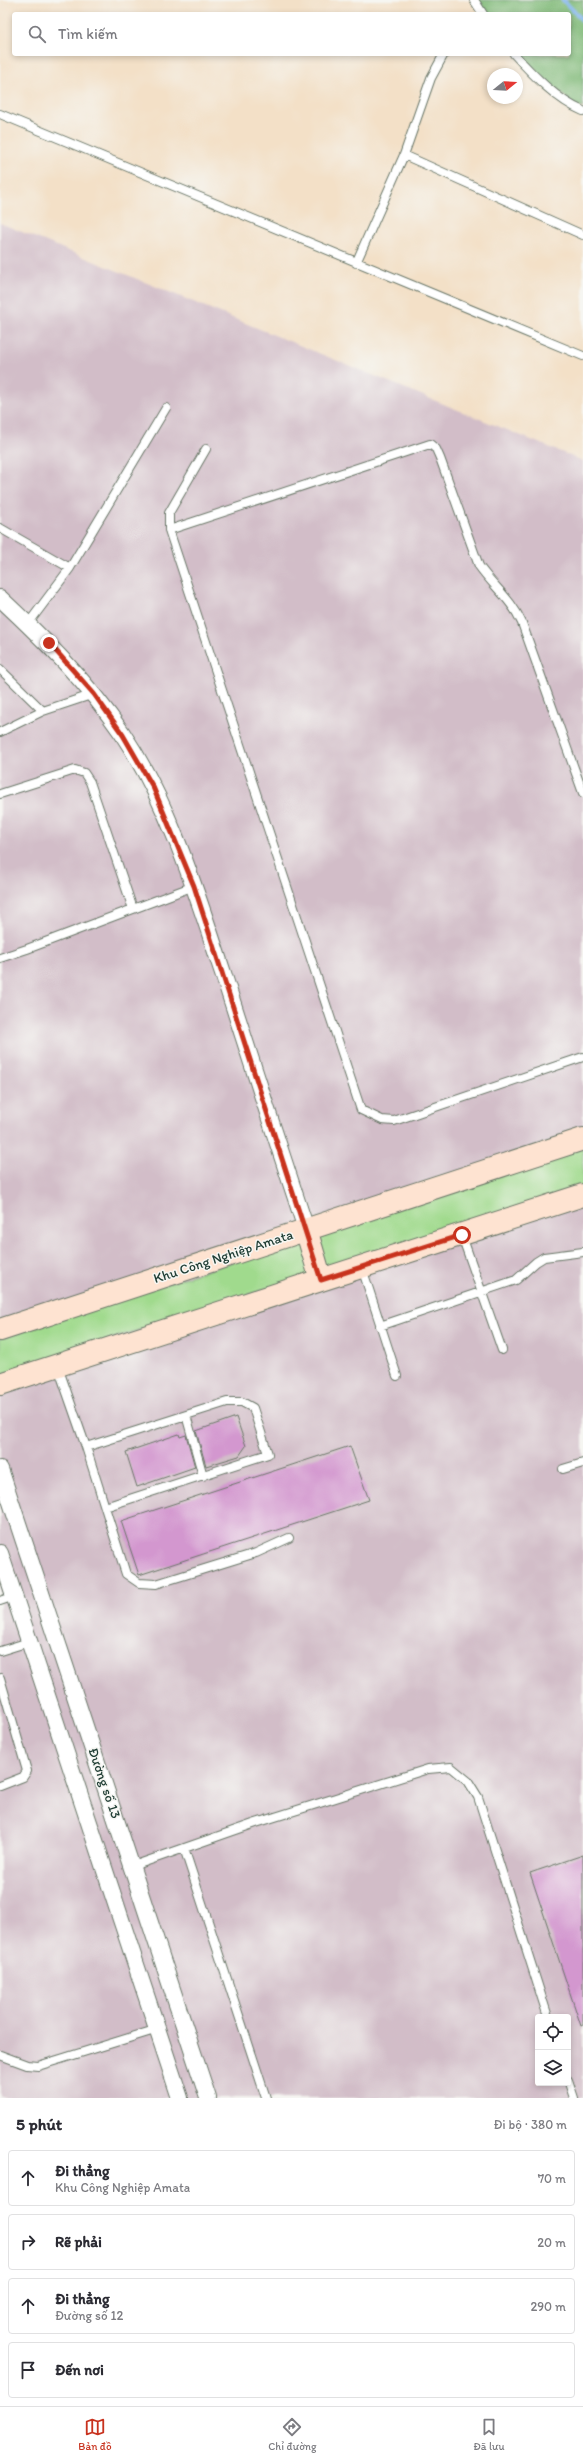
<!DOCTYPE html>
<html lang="vi">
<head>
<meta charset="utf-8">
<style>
	:root { --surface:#fff; --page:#f2f2f3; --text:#2b2b33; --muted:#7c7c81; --line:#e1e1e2; --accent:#c8321e }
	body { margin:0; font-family:Itim,sans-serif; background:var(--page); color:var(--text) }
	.controls { position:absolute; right:12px; bottom:12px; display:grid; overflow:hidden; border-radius:4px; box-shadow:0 2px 6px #0003 }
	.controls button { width:36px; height:36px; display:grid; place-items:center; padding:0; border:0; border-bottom:1px solid var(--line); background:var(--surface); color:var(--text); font:20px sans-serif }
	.compass { position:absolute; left:487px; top:68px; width:36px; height:36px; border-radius:50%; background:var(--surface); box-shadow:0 2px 6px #0003; rotate:72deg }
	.stop { position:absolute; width:12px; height:12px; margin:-9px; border:3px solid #c8321e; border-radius:50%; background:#fff }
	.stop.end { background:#c8321e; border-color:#fff; box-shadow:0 1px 4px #0008 }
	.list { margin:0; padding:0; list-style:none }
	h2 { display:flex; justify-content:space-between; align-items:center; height:52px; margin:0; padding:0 16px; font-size:17px }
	h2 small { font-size:13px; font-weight:400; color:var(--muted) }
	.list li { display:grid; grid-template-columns:26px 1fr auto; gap:12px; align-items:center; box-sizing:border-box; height:56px; margin:0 8px 8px; padding:0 8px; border:1px solid var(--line); border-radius:4px }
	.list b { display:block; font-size:15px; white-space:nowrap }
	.list p { margin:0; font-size:13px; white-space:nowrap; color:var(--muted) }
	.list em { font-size:13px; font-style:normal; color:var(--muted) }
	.icon { flex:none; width:22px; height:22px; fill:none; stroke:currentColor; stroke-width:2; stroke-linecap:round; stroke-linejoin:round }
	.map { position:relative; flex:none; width:583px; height:2098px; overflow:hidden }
	.search { position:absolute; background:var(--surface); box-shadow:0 2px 6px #0003; left:12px; right:12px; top:12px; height:44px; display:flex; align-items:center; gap:10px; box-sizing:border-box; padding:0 14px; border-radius:4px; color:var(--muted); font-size:15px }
	.sheet { height:308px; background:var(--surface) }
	nav { display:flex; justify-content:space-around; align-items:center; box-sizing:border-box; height:56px; border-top:1px solid var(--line); background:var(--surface); font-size:11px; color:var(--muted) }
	nav a { display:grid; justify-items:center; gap:2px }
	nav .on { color:var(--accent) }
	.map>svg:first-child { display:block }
</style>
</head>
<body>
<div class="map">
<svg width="583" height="2098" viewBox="0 0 583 2098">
	<rect width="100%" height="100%" fill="#f6f6f2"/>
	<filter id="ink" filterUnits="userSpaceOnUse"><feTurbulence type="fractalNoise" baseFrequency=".025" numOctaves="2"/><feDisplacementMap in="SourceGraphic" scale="8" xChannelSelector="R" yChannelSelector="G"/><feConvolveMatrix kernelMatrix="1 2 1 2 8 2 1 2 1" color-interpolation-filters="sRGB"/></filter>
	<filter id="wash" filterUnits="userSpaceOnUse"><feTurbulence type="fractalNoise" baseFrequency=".012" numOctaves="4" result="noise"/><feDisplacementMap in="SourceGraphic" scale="16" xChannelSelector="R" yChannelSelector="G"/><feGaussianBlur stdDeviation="0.9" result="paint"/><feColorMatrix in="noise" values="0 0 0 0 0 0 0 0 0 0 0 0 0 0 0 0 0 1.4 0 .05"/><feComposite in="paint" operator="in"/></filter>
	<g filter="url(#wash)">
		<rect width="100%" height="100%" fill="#f3e0c7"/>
		<!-- industrial -->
		<path fill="#d2bdc8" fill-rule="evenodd" d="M 0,223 L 583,461 L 583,2098 L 0,2098 ZM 538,2017 L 568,2017 L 568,2083 L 538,2083 Z"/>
		<!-- green -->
		<path fill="#a0da8d" stroke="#608c60" d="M 583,1148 L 583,1186 L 324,1271 L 313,1236 Z
			M 304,1238 L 315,1273 L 0,1375 L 0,1339 Z"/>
		<!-- forest -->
		<path fill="#80ba78" stroke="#507c56" d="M 478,0 L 583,0 L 583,108 L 573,104 L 518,54 L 569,54 L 569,14 L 486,14 Z"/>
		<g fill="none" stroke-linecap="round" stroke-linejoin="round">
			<!-- stream -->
			<path stroke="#82b5ef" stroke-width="4.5" d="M 563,0 L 583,21"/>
		</g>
		<g id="blocks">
			<!-- building -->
			<path fill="#d397cf" d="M 236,1417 L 246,1446 L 239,1456 L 206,1466 L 196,1431 Z
				M 179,1434 L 180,1437 L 186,1435 L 195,1467 L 137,1487 L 126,1452 Z
				M 350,1446 L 369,1500 L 139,1575 L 121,1521 Z
				M 583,1855 L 583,2025 L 581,2026 L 530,1873 Z"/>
		</g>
	</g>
	<g filter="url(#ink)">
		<use href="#blocks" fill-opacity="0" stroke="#697667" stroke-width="1"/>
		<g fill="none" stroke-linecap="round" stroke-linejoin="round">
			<defs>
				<path id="lane" d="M 474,0 L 483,14
					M 514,54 C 533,75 557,100 583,111
					M 0,114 L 583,356
					M 404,155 L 583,235
					M 356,263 L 404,155 L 431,78 L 444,54
					M 0,528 L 70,568
					M 169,530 L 169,513 L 206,449
					M 28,624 L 70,568 L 166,408
					M 0,669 L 43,711 L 94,694
					M 0,732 L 43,711
					M 583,793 L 522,623 C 512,600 493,586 479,566 L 440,458 L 436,449 L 430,444 L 169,530 L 361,1110 L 382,1120 L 394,1121 L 583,1057
					M 0,794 L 75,770 L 84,773 L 90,782 L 133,909
					M 0,958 L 27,949 L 194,886
					M 462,1236 L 502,1350
					M 362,1268 L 397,1376
					M 380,1326 L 516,1280 L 536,1262 L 544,1257 L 583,1252
					M 58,1367 L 86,1447 L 227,1402 L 242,1402 L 253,1408 L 268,1454 L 105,1507
					M 186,1415 L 203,1476
					M 86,1447 L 126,1574 L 139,1583 L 156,1584 L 256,1553 L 289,1538
					M 563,1469 L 583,1463
					M 0,1601 L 14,1596
					M 0,1651 L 29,1642
					M 0,1678 L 27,1771 L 23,1777 L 0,1786
					M 184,1848 L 266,2098
					M 133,1866 L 256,1823 L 428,1769 L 451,1767 L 468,1781 L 478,1797 L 548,2017
					M 0,2055 L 27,2065 L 38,2066 L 158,2029
					M 568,2080 L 574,2098"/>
				<path id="street" d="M 0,598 C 45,640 87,682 122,733 C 170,805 196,892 223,973 C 250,1058 278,1144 306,1229
					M 0,1469 L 208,2098
					M 0,1553 L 180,2098"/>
				<path id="secondary" d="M 306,1229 L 321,1280
					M 0,1330 L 583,1139
					M 0,1384 L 583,1195"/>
			</defs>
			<!-- lane casing -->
			<use href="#lane" stroke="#697667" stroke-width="10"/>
			<!-- street casing -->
			<use href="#street" stroke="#697667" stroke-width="18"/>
			<!-- secondary casing -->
			<use href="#secondary" stroke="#697667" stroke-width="24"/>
			<!-- lane -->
			<use href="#lane" stroke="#fff" stroke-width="8"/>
			<!-- street -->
			<use href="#street" stroke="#fff" stroke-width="16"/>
			<!-- secondary -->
			<use href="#secondary" stroke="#fee3d1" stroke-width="22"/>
		</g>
	</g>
	<g fill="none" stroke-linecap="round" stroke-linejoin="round" filter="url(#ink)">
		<!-- route -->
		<path stroke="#c8321e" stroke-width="5" d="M 49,643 L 94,694 L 123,735 L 153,787 L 194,886 L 321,1280 L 462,1235"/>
	</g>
	<g text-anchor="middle" stroke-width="3" stroke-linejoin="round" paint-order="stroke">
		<!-- street labels -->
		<g font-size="14" fill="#1f3d34" stroke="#f6f6f2">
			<text transform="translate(223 1256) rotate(-18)" y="5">Khu Công Nghiệp Amata</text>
			<text transform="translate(105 1783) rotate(71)" y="5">Đường số 13</text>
		</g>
	</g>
</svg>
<div class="controls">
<button><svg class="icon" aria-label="locate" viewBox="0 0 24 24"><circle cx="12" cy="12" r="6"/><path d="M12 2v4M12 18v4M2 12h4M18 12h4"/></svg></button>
<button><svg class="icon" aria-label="layers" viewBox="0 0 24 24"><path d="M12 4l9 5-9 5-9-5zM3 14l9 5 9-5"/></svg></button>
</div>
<svg class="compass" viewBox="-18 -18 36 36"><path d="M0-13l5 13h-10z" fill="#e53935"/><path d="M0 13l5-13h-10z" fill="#7c7c81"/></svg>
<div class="stop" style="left:462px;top:1235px"></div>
<div class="stop end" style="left:49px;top:643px"></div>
<div class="search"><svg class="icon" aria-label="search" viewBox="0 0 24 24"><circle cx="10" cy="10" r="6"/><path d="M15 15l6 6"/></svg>Tìm kiếm</div>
</div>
<section class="sheet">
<h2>5 phút<small>Đi bộ · 380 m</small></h2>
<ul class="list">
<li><svg class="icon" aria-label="ahead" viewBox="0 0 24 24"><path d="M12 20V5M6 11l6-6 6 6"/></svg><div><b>Đi thẳng</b><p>Khu Công Nghiệp Amata</p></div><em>70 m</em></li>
<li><svg class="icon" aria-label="right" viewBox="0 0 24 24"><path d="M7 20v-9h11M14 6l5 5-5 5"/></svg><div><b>Rẽ phải</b></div><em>20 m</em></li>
<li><svg class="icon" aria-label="ahead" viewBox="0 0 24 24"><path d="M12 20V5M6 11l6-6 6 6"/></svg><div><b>Đi thẳng</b><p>Đường số 12</p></div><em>290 m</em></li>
<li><svg class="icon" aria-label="arrive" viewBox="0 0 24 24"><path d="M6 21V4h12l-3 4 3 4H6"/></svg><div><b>Đến nơi</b></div></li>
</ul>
</section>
<nav>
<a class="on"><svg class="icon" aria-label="map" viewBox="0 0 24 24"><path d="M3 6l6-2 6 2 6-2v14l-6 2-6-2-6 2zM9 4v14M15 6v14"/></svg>Bản đồ</a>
<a><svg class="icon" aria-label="directions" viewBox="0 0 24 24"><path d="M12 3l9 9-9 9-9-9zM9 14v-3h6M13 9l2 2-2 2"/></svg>Chỉ đường</a>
<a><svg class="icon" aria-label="saved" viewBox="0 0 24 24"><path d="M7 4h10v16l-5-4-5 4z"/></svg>Đã lưu</a>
</nav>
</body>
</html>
